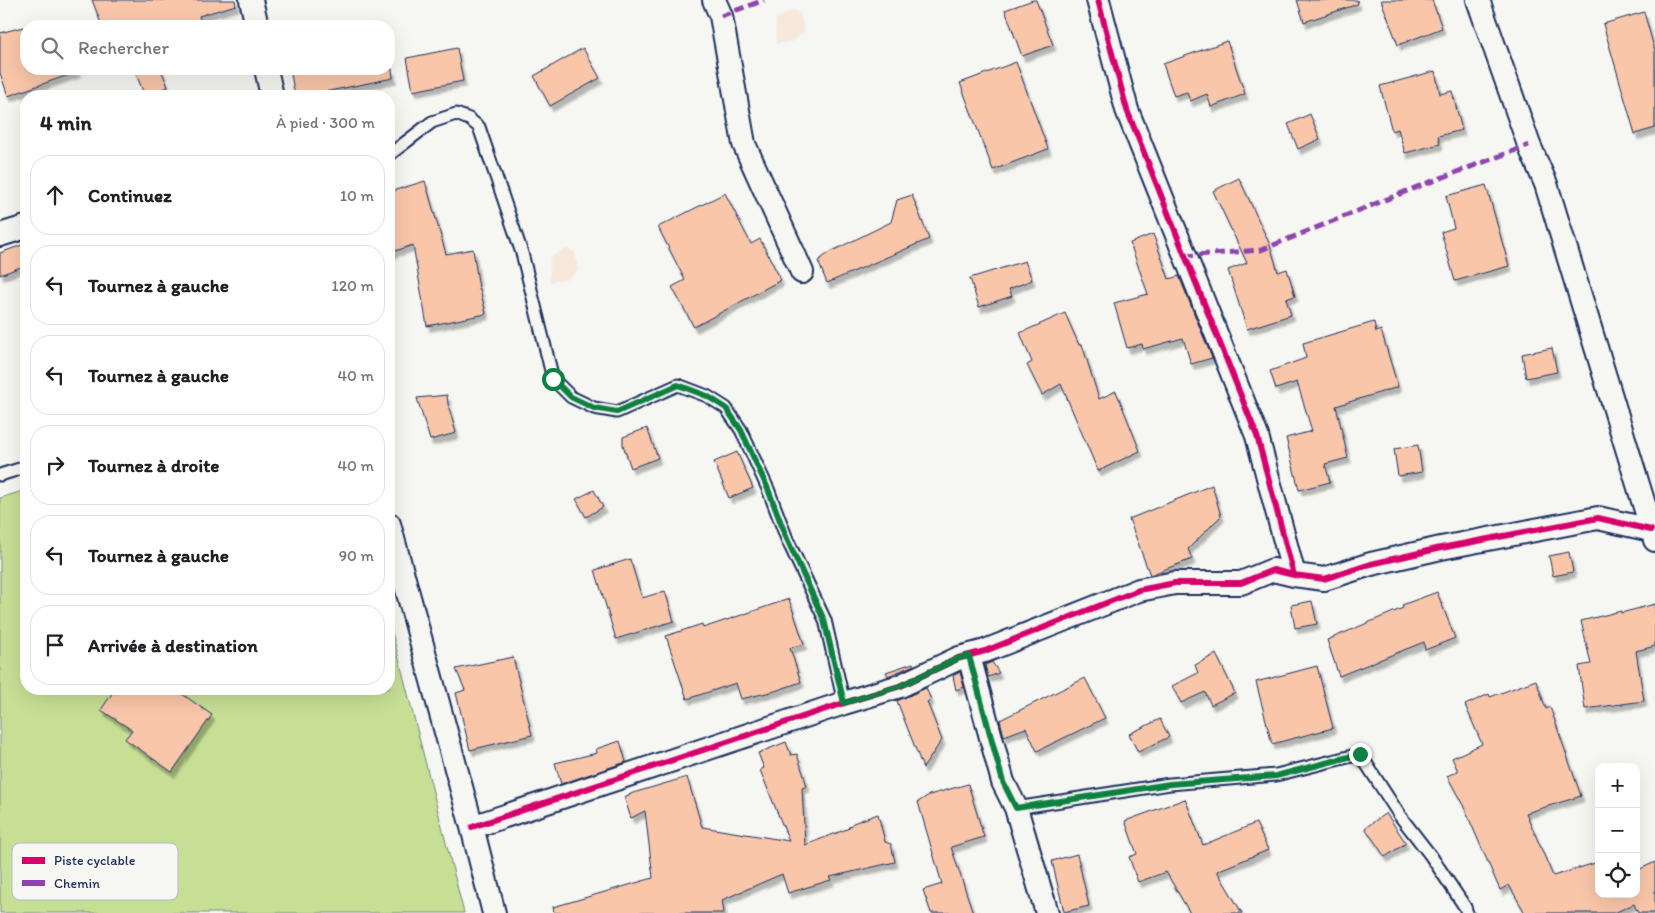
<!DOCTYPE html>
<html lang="fr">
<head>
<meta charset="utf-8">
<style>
	:root { --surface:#fff; --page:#f6f6f6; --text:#202124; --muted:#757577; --line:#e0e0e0 }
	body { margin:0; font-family:Itim,sans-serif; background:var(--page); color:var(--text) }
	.controls { position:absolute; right:15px; bottom:15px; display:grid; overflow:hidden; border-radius:10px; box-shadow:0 5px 20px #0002 }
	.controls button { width:45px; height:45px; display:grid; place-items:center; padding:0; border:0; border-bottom:1px solid var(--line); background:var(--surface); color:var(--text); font:25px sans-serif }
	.stop { position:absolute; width:15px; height:15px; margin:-11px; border:4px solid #0b8043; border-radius:50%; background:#fff }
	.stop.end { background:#0b8043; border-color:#fff; box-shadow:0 1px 5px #0008 }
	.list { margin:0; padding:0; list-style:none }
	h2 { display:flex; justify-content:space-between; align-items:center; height:65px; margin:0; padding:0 20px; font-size:21px }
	h2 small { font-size:16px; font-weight:400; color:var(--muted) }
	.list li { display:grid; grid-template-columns:32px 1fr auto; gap:15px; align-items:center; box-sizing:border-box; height:80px; margin:0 10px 10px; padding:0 10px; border:1px solid var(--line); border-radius:20px }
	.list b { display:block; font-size:19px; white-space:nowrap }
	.list em { font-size:16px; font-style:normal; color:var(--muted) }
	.icon { flex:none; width:28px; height:28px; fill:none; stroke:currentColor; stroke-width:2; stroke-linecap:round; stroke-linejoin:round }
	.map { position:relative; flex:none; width:1655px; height:913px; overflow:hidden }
	.search { position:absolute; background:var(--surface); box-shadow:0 5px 20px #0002; left:20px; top:20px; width:375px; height:55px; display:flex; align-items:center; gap:12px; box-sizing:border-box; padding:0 18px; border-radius:20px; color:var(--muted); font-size:19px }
	.panel { position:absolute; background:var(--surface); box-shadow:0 5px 20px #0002; left:20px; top:90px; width:375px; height:605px; border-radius:20px }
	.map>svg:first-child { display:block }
</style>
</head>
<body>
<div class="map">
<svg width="1655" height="913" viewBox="0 0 1655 913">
	<defs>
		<filter id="shadow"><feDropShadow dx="3" dy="5.5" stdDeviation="1" flood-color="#0004"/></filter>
	</defs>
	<rect width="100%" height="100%" fill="#f6f6f2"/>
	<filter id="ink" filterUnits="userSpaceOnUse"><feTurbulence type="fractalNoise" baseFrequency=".02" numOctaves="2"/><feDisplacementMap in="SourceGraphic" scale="10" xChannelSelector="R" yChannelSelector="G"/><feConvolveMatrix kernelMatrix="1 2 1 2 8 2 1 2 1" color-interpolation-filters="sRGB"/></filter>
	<g filter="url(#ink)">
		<!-- built -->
		<path fill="#f7e8dc" d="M 794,10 L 801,15 L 804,32 L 794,41 L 776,44 L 776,19 Z
			M 567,248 L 575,253 L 578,270 L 568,279 L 550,282 L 550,257 Z"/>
		<!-- green -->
		<path fill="#c6df95" stroke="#70877a" d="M 26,490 L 26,689 L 389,689 L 389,620 L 464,913 L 0,913 L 0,498 Z"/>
		<!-- building -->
		<path fill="#f9c6a9" stroke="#1b2f5e" filter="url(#shadow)" d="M 92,0 L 235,0 L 236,5 L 199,16 L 202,26 L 102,26 Z
			M 1033,0 L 1036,0 L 1053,45 L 1022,56 L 1005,10 Z
			M 1297,0 L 1357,0 L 1358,4 L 1304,22 Z
			M 1381,0 L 1432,0 L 1442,28 L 1398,45 Z
			M 1644,12 L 1655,51 L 1655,128 L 1635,134 L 1603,24 Z
			M 23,27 L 26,38 L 26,69 L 77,69 L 77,72 L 8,96 L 0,73 L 0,33 Z
			M 1227,41 L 1245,94 L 1211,107 L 1207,94 L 1190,101 L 1187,92 L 1174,96 L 1163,64 Z
			M 457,48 L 463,81 L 413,91 L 407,58 Z
			M 583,48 L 600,78 L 550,106 L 534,76 Z
			M 1016,62 L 1048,149 L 993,170 L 960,83 Z
			M 134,69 L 161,69 L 168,87 L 145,96 Z
			M 290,69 L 392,69 L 393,78 L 305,96 L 295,96 Z
			M 1435,71 L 1440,94 L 1452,91 L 1462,130 L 1438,136 L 1440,144 L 1405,153 L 1398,129 L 1392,131 L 1380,86 Z
			M 1310,114 L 1320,139 L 1298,149 L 1288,124 Z
			M 1239,178 L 1270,245 L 1278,272 L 1287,269 L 1295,296 L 1286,299 L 1291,315 L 1247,329 L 1228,270 L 1247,263 L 1213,191 Z
			M 425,181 L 446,254 L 473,249 L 479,289 L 480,289 L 486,314 L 427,326 L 413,245 L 389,253 L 389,192 Z
			M 1486,185 L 1509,266 L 1455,281 L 1441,232 L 1454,228 L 1446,196 Z
			M 725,193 L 751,244 L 760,239 L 781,280 L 694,327 L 672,287 L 685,280 L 658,227 Z
			M 912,195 L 929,239 L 827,283 L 818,261 L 830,252 L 891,222 L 897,200 Z
			M 1153,234 L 1169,279 L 1179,276 L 1212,358 L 1191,364 L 1183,338 L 1143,349 L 1142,344 L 1127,348 L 1114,303 L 1148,294 L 1130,243 Z
			M 22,245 L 26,258 L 26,265 L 0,275 L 0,253 Z
			M 1025,261 L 1032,280 L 1009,289 L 1012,296 L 979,307 L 970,278 Z
			M 1065,313 L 1079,345 L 1082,344 L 1099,399 L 1116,391 L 1140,451 L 1098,471 L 1061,384 L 1042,395 L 1027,365 L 1032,362 L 1020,333 Z
			M 1374,322 L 1376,332 L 1381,330 L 1398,387 L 1336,406 L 1348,458 L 1325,464 L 1330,482 L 1299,490 L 1286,438 L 1312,431 L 1297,382 L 1276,389 L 1270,371 L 1306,358 L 1303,343 Z
			M 1552,348 L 1557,372 L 1526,378 L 1522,354 Z
			M 447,395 L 448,404 L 456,433 L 430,440 L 417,398 Z
			M 647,428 L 658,458 L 631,468 L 623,445 L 623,437 Z
			M 1418,445 L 1422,472 L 1398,476 L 1394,449 Z
			M 737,452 L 753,488 L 729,498 L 714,462 Z
			M 1212,485 L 1221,516 L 1188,549 L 1192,559 L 1150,575 L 1129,519 Z
			M 594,490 L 603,507 L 586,517 L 576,499 Z
			M 1569,552 L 1573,572 L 1553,576 L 1549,556 Z
			M 630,559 L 642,598 L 665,591 L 674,621 L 616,639 L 595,570 Z
			M 1437,592 L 1455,638 L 1425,650 L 1424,642 L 1339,676 L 1327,640 L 1403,608 L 1402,605 Z
			M 789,599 L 804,644 L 790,648 L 801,682 L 775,691 L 741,699 L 736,683 L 687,699 L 666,636 L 702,624 L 703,628 Z
			M 1312,601 L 1317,624 L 1295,628 L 1291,605 Z
			M 1655,604 L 1655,646 L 1636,651 L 1644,701 L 1585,709 L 1579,666 L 1591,664 L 1581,621 L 1621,611 L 1621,613 Z
			M 1216,654 L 1235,693 L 1211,705 L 1205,692 L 1181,703 L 1172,686 L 1198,673 L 1195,665 Z
			M 513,657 L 532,735 L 470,750 L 456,693 L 465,690 L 456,669 Z
			M 992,662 L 999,673 L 988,677 L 985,665 Z
			M 913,663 L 914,665 L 888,676 L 886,672 Z
			M 1317,666 L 1333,728 L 1272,744 L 1256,682 Z
			M 960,672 L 964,687 L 956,690 L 953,676 Z
			M 1085,678 L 1105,718 L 1037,751 L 1026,728 L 1004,736 L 1000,720 Z
			M 1536,680 L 1546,709 L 1550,707 L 1581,796 L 1526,813 L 1553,876 L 1595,863 L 1599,876 L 1599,894 L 1636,894 L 1636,871 L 1655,862 L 1655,913 L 1638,913 L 1634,904 L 1614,913 L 1525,913 L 1509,885 L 1500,890 L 1463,805 L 1447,776 L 1458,771 L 1452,758 L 1482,744 L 1465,705 L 1489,694 L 1490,697 Z
			M 926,688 L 931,700 L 927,702 L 942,740 L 923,768 L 897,701 Z
			M 115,689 L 175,689 L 212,715 L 172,772 L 125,739 L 132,730 L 101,710 Z
			M 1160,719 L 1169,737 L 1138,752 L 1129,734 Z
			M 620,741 L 626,762 L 561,784 L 555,763 L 597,753 L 596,749 Z
			M 786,742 L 791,755 L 797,754 L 807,786 L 802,788 L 805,845 L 847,829 L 853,823 L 878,814 L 885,842 L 891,844 L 895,862 L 830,877 L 831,880 L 788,893 L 782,874 L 722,900 L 724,913 L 554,913 L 553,907 L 653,878 L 645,811 L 631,818 L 624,797 L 633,793 L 687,777 L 702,827 L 789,841 L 760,770 L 764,768 L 758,753 Z
			M 968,784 L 984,837 L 951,847 L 973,913 L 931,913 L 923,890 L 942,884 L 918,802 L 929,795 Z
			M 1185,799 L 1203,845 L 1256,823 L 1268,850 L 1217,871 L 1242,913 L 1190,913 L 1166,872 L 1138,882 L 1129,857 L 1137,854 L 1125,821 Z
			M 1386,813 L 1406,843 L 1385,857 L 1365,828 Z
			M 1077,854 L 1089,906 L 1064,912 L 1052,861 Z"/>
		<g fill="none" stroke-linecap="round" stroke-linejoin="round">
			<defs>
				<path id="service" d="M 389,155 L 432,122 L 456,114 L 469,119 L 479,127 L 522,253 L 553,379 L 571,397 L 594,408 L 617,412 L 678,385 L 707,396 L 726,408 L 741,430 L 768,489 L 787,539 L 825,620 L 844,703
					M 0,475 L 26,467
					M 1016,808 L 1170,784 L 1276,775 L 1360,754 L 1400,816 L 1431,856 L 1465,907 L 1467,913"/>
				<path id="minor" d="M 251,0 L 257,26
					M 714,0 L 721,16 L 744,144 L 802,272
					M 1098,0 L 1127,110 L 1257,436 L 1294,575
					M 1478,0 L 1529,145 L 1546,184 L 1655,540
					M 266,69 L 272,96
					M 0,235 L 26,227
					M 389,524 L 472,827 L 494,913
					M 969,656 L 1003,782 L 1016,808 L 1047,913
					M 472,827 L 844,703 L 900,686 L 959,658 L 985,651 L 1139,590 L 1175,583 L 1241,583 L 1273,570 L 1294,575 L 1324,579 L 1371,564 L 1441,548 L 1598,518 L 1651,530"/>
			</defs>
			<!-- service casing -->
			<use href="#service" stroke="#1b2f5e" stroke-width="15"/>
			<!-- minor casing -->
			<use href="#minor" stroke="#1b2f5e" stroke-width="26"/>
			<!-- service -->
			<use href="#service" stroke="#f6f6f2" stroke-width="11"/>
			<!-- minor -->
			<use href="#minor" stroke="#f6f6f2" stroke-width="22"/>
			<!-- quiet -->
			<path stroke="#8e44ad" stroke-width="5" stroke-dasharray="10 5" stroke-linecap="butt" d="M 721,16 L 764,0
				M 1184,256 L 1261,250 L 1422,185 L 1529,145"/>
			<defs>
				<path id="cycleway" d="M 1098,0 L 1127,110 L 1257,436 L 1294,575
					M 472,827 L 844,703 L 900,686 L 959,658 L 985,651 L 1139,590 L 1175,583 L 1241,583 L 1273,570 L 1294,575 L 1324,579 L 1371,564 L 1441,548 L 1598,518 L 1651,530"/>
			</defs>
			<!-- cycleway casing -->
			<use href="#cycleway" stroke="#f6f6f2" stroke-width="9"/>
			<!-- cycleway -->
			<use href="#cycleway" stroke="#d6006c" stroke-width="6"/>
		</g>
	</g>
	<g fill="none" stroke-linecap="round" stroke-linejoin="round" filter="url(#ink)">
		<!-- route -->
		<path stroke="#0b8043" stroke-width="6" d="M 553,379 L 571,397 L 594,408 L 617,412 L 678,385 L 707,396 L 726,408 L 741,430 L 768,489 L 787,539 L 824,620 L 844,703 L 900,686 L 959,658 L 969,656 L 1003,782 L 1016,808 L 1170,784 L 1276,776 L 1360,754"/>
	</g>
	<!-- legend -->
	<rect x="12" y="843" width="166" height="57" rx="8" fill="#f6f6f2" stroke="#b4bac6" stroke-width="1"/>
	<rect x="22" y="857" width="23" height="7" fill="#d6006c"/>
	<rect x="22" y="880" width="23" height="6" fill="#8e44ad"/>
	<g font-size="14" fill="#1b2f5e">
		<text x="54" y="865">Piste cyclable</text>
		<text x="54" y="888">Chemin</text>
	</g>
</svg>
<div class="controls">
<button>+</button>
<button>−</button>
<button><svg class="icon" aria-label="locate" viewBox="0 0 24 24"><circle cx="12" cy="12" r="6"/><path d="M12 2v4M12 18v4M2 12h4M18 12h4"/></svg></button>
</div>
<div class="stop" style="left:553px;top:379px"></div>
<div class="stop end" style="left:1360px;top:754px"></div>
<div class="search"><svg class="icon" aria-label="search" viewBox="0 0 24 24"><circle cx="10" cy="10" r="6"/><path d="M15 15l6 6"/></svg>Rechercher</div>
<section class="panel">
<h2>4 min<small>À pied · 300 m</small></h2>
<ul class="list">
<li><svg class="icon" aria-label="ahead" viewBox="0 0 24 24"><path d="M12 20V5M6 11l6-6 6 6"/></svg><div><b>Continuez</b></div><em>10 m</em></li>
<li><svg class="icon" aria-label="left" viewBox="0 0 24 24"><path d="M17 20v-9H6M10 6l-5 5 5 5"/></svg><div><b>Tournez à gauche</b></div><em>120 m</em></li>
<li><svg class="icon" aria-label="left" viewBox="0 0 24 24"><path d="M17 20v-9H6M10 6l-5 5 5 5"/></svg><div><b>Tournez à gauche</b></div><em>40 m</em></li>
<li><svg class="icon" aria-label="right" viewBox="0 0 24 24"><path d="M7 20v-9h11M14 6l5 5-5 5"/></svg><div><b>Tournez à droite</b></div><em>40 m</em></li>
<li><svg class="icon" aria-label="left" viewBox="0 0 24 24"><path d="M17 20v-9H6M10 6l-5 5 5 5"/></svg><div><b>Tournez à gauche</b></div><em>90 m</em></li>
<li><svg class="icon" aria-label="arrive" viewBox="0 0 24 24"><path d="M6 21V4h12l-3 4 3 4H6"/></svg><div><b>Arrivée à destination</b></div></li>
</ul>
</section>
</div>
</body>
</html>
